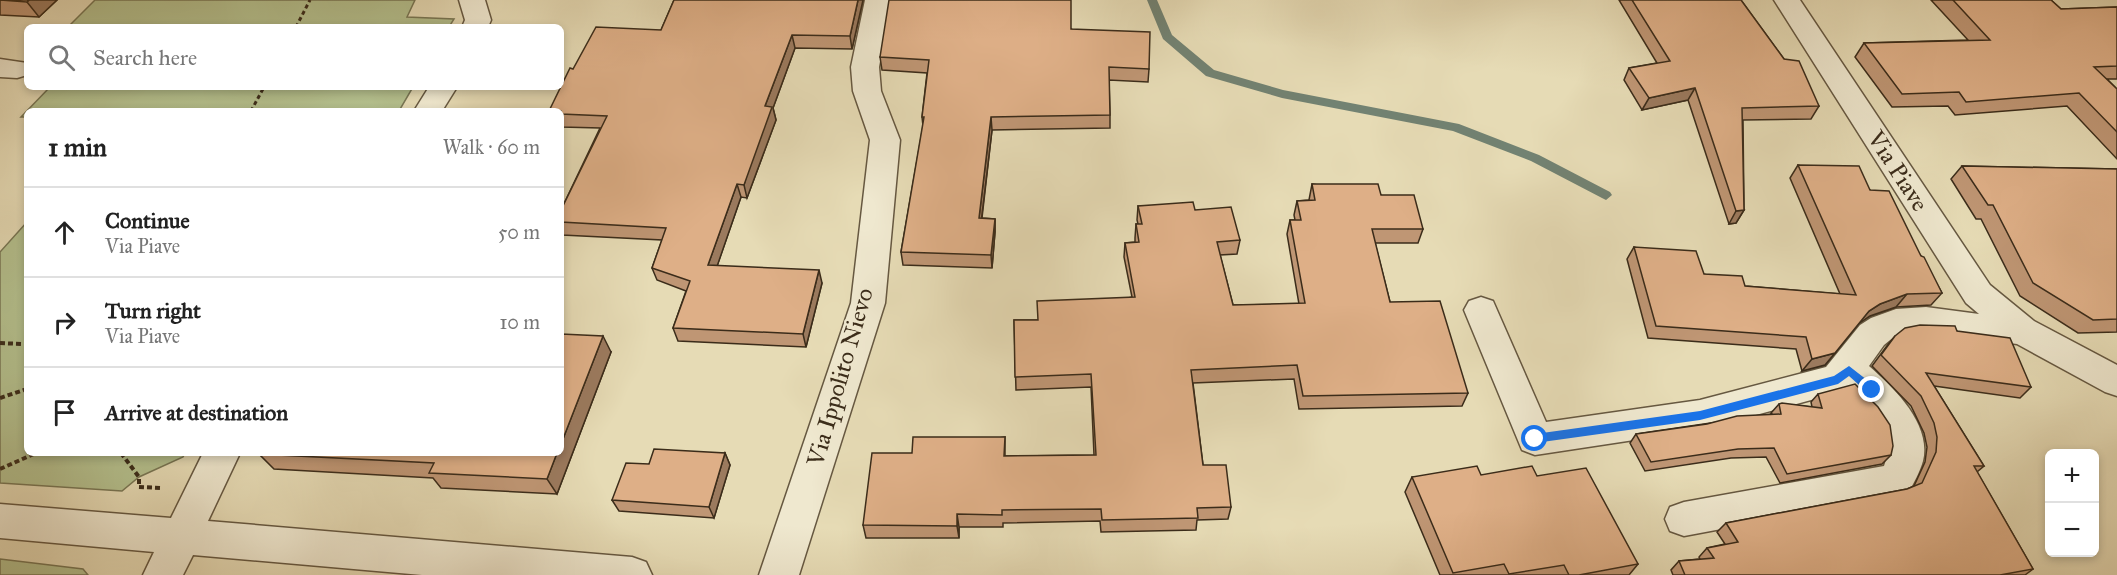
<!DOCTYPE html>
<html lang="en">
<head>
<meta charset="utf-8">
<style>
	:root { --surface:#fff; --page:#f6f6f6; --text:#222; --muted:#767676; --line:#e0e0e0 }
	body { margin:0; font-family:"IM FELL Great Primer",serif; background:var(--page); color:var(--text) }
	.controls { position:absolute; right:18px; bottom:18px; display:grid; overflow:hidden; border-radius:9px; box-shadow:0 3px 9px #0003 }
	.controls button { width:54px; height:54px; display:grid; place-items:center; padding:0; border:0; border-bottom:2px solid var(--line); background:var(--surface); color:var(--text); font:30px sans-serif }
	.stop { position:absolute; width:18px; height:18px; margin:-14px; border:4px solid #1a73e8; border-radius:50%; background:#fff }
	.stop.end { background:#1a73e8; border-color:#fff; box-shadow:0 2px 6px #0008 }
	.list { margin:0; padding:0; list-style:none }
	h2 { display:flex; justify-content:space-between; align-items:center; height:78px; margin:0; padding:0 24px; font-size:26px }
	h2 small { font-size:20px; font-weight:400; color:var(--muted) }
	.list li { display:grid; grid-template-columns:39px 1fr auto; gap:18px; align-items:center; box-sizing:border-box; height:90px; padding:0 24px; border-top:2px solid var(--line) }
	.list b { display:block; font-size:22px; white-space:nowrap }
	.list p { margin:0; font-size:20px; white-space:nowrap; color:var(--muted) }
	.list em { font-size:20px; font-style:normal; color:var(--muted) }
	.icon { flex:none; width:33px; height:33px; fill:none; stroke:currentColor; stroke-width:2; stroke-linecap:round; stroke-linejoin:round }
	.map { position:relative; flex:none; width:2117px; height:575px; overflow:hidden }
	.search { position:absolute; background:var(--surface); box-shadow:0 3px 9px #0003; left:24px; top:24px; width:540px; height:66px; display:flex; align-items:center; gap:15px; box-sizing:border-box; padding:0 21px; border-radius:9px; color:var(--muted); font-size:22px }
	.panel { position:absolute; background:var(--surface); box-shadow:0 3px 9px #0003; left:24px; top:108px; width:540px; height:348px; border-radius:9px }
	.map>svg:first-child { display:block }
</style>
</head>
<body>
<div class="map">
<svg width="2117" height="575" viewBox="0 0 2117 575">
	<rect width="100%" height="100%" fill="#e6dbb5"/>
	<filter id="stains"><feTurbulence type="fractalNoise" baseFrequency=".00333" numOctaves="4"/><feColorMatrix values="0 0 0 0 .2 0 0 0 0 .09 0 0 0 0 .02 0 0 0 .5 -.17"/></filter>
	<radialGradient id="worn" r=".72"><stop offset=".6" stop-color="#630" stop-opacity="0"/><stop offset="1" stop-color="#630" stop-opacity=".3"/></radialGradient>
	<!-- green -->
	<path fill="#b4c08e" stroke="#787654" stroke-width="1.5" d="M 95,0 L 415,0 L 407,17 L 454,19 L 449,27 L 68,27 Z
		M 50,87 L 413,87 L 399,111 L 27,111 L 27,117 L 21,117 Z
		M 27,222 L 27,453 L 185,453 L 183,457 L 139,477 L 122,491 L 0,483 L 0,252 Z
		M 0,559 L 83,569 L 88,575 L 0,575 Z"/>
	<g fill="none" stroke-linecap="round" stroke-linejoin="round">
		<!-- stream -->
		<path fill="#728272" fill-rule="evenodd" d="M 1147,0 L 1157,0 L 1172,35 L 1214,70 L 1283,90 L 1459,124 L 1539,155 L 1610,192 L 1612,195 L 1606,200 L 1602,198 L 1531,161 L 1453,131 L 1282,98 L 1206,76 L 1163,39 Z"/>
		<defs>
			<path id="minor" d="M 459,0 L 485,0 L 491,20 L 488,27 L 462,27 L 465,20 Z
				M 865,0 L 891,0 L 879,67 L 881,91 L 900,140 L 885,303 L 799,575 L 759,575 L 851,303 L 870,140 L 853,91 L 851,67 Z
				M 1774,0 L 1800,0 L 1990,285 L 2034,321 L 2117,365 L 2117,396 L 2105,392 L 2017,344 L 1942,334 L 1910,333 L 1895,336 L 1884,345 L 1869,366 C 1894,388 1932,424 1923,461 C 1920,472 1914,482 1909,492 L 1896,496 L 1684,536 L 1670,531 L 1665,519 L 1670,507 L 1684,502 L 1884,466 C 1896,434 1869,410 1848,390 L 1700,430 L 1535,455 L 1522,450 L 1464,310 L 1469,301 L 1481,297 L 1493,301 L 1546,422 L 1700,400 L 1826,367 L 1860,325 L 1871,318 L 1896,309 L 1926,307 L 1979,314 L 1966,303 Z
				M 0,59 L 27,63 L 27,75 L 17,78 L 0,77 Z
				M 429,87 L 457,87 L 442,111 L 414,111 Z
				M 203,453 L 240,453 L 208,521 L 632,557 L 646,562 L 652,575 L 422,575 L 193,555 L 183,575 L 143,575 L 154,552 L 0,538 L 0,504 L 171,518 Z"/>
		</defs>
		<!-- minor casing -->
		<use href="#minor" stroke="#665841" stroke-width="3"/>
		<!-- path-far1 -->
		<path stroke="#3b2c1a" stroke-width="3" stroke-dasharray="4 3" stroke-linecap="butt" d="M 296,27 L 310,0
			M 251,111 L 264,87"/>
		<!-- path -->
		<path stroke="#3b2c1a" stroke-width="4" stroke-dasharray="5 3" stroke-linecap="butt" d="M 0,343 L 21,344
			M 0,398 L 27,389
			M 121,453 L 139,477 L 139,487 L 162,488
			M 0,469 L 36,453"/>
		<!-- minor -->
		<use href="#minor" fill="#efe8cf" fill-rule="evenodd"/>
	</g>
	<!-- wall -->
	<path fill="#bf9674" stroke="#3b2c1a" stroke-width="1.5" d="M 0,0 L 57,0 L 39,17 L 0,15 Z
		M 674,0 L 863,0 L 852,49 L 795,48 L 773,108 L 776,120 L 747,198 L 741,197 L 717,266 L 822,283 L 806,347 L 678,341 L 673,328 L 686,291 L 657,280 L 652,268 L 662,240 L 562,235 L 561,234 L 561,210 L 600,128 L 561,127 L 561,111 L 573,69 L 661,30 Z
		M 1619,0 L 1741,0 L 1784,59 L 1819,106 L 1811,119 L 1743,120 L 1744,210 L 1736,223 L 1729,224 L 1688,100 L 1642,110 L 1624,80 L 1629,68 L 1657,63 Z
		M 1931,0 L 2051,0 L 2061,9 L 2117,7 L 2117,79 L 2107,79 L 2117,89 L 2117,159 L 2067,106 L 1955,115 L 1948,106 L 1892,107 L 1855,57 L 1864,43 L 1968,40 Z
		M 1071,29 L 1149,69 L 1148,82 L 1109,80 L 1110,115 L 1110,128 L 992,130 L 982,218 L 995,219 L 995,232 L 992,268 L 903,265 L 901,252 L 923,126 L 922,117 L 927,73 L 882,70 L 880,57 Z
		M 1798,165 L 1870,190 L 1921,256 L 1942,293 L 1931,305 L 1896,307 L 1870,316 L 1859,323 L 1825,365 L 1802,371 L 1796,349 L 1648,338 L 1627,259 L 1634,247 L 1704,274 L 1745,286 L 1840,294 L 1790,178 Z
		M 1962,166 L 2117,169 L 2117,332 L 2078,333 L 2020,296 L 1981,219 L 1976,219 L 1951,179 Z
		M 1312,184 L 1381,195 L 1423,229 L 1418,243 L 1375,243 L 1390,302 L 1468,393 L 1462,406 L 1299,409 L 1294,379 L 1193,383 L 1203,465 L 1231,507 L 1228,519 L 1197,520 L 1196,530 L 1101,532 L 1100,521 L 1003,523 L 1003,527 L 959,527 L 959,538 L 866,538 L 863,525 L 912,453 L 1005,437 L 1005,456 L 1094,455 L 1091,387 L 1016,390 L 1014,320 L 1037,320 L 1132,297 L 1124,257 L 1125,243 L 1135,242 L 1135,238 L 1136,224 L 1138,224 L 1137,220 L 1138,206 L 1195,210 L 1240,240 L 1237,254 L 1220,255 L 1233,305 L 1299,304 L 1287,234 L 1290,220 L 1295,220 L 1294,215 L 1297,201 L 1309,200 Z
		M 1957,331 L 2031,387 L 2020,398 L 1934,386 L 1984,466 L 1977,472 L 2033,569 L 2025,575 L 1673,575 L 1671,570 L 1679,561 L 1700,559 L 1699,557 L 1707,548 L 1725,544 L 1717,532 L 1726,523 L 1907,489 L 1914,486 L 1925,462 L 1927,447 L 1924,433 L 1911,406 L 1872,366 L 1886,347 L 1895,336 Z
		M 611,352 L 557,494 L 441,488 L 433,478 L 274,469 L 259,454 Z
		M 1818,394 L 1891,455 L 1882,464 L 1780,483 L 1766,457 L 1731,458 L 1645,471 L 1630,443 L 1636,434 L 1772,414 L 1771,413 L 1779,404 L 1812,407 L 1811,402 Z
		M 725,453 L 730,465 L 714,518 L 619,511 L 612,500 L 649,464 Z
		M 1481,475 L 1537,476 L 1638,564 L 1629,575 L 1440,575 L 1405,492 L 1412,477 Z"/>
	<!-- shaded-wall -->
	<path fill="#9b7a5e" stroke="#3b2c1a" stroke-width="1.5" d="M 29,0 L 57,0 L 39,17 L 27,2 Z
		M 858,0 L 863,0 L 852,49 L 850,36 Z
		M 792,35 L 795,48 L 773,108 L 776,120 L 747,198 L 744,185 L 765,106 Z
		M 1695,88 L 1688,100 L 1642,110 L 1649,98 Z
		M 991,117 L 992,130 L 980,231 L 979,218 Z
		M 737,184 L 741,197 L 713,278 L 708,265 Z
		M 1744,210 L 1736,223 L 1729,224 L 1736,211 Z
		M 995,219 L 995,232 L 992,268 L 991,255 Z
		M 819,270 L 822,283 L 806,347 L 803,334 Z
		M 1907,294 L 1896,307 L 1870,316 L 1858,324 L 1869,311 L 1880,304 Z
		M 603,336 L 611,352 L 557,494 L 547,479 L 557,453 L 561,453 L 561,444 Z
		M 1835,353 L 1825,365 L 1802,371 L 1812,359 Z
		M 725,453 L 730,465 L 714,518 L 709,507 Z
		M 957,514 L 959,527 L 959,538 L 957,526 Z"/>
	<!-- building -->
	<path fill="#deaf87" stroke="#3b2c1a" stroke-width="1.5" d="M 0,0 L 29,0 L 27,2 Z
		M 674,0 L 858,0 L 850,36 L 792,35 L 765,106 L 772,107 L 744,185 L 737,184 L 708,265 L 819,270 L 803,334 L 673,328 L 690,281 L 652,268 L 666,228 L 561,222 L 561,210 L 607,116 L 561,114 L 561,111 L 549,111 L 570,68 L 573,69 L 596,27 L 661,30 Z
		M 889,0 L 1071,0 L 1071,29 L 1150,32 L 1149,69 L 1109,67 L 1110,115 L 991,117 L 979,218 L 995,219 L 991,255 L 901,252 L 924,117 L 922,117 L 929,60 L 880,57 Z
		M 1632,0 L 1741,0 L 1784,59 L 1799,61 L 1819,106 L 1742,108 L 1744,210 L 1736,211 L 1695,88 L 1649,98 L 1629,68 L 1670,61 Z
		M 1953,0 L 2051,0 L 2061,9 L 2117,7 L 2117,66 L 2094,67 L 2117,89 L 2117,132 L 2079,93 L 1966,102 L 1959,92 L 1902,94 L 1864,43 L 1990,40 Z
		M 1798,165 L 1859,166 L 1870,190 L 1889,191 L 1921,256 L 1924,257 L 1942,293 L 1907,294 L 1880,304 L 1869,311 L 1835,353 L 1812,359 L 1806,337 L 1656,326 L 1634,247 L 1696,251 L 1704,274 L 1742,276 L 1745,286 L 1856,295 Z
		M 1962,166 L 2117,169 L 2117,319 L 2093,320 L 2033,283 L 1993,205 L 1988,205 Z
		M 1312,184 L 1378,184 L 1381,195 L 1414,195 L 1423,229 L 1372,229 L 1390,302 L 1440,301 L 1468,393 L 1303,396 L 1297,365 L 1191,370 L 1203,465 L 1226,465 L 1231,507 L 1197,508 L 1198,518 L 1102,520 L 1101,509 L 1002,510 L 1002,515 L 957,514 L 957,526 L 863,525 L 872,453 L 912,453 L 913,437 L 1005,437 L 1004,456 L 1096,455 L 1091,374 L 1015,377 L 1014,320 L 1038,320 L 1037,301 L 1135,297 L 1125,243 L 1139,242 L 1136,224 L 1142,224 L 1138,206 L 1193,202 L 1195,210 L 1231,207 L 1240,240 L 1217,242 L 1233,305 L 1305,303 L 1290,220 L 1301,220 L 1297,201 L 1315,200 Z
		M 1920,325 L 1955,326 L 1957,331 L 2010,338 L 2031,387 L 1926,373 L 1984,466 L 1974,466 L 2033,569 L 2000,575 L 1685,575 L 1679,561 L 1714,558 L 1707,548 L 1738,542 L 1726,523 L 1907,489 L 1922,483 L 1936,452 L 1937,437 L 1934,423 L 1921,396 L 1881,355 L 1895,336 L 1905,328 Z
		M 561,334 L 603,336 L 561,444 Z
		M 1855,384 L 1878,407 L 1890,425 L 1893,446 L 1891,455 L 1787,474 L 1774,448 L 1738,449 L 1651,462 L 1636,434 L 1707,424 L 1737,416 L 1781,414 L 1779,404 L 1782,403 L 1822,408 L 1818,394 Z
		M 654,449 L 725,453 L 709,507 L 612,500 L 626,463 L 649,464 Z
		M 260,453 L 557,453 L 547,479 L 429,473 L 434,463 L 259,454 Z
		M 1477,466 L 1481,475 L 1532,466 L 1537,476 L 1586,468 L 1638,564 L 1579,575 L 1569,575 L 1564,565 L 1509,574 L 1504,564 L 1453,573 L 1412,477 Z"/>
	<!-- route -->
	<path fill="#1a73e8" d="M 1849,366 L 1876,387 L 1876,393 L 1868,393 L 1849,376 L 1838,384 L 1700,420 L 1535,443 L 1530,439 L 1535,434 L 1700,411 L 1834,376 Z"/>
	<g text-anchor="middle" stroke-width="4.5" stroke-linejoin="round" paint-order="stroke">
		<!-- street labels -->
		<g font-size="24" fill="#3b2c1a" stroke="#efe8cf">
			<text transform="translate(1898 171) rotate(57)" y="8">Via Piave</text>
			<text transform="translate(840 377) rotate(-74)" y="8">Via Ippolito Nievo</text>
		</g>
	</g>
	<rect width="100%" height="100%" filter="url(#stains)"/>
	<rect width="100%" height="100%" fill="url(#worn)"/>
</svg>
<div class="controls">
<button>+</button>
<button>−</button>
</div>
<div class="stop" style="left:1535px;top:439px"></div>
<div class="stop end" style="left:1872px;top:390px"></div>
<div class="search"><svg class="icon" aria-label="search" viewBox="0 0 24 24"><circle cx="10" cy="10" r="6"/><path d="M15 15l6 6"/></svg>Search here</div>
<section class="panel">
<h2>1 min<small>Walk · 60 m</small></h2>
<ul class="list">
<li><svg class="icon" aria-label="ahead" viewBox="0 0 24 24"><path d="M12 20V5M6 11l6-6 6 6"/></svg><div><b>Continue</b><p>Via Piave</p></div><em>50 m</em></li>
<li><svg class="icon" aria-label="right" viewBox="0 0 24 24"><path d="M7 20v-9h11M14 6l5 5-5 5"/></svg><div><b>Turn right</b><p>Via Piave</p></div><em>10 m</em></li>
<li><svg class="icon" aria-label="arrive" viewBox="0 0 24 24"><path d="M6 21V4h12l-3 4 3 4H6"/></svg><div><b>Arrive at destination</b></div></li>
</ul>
</section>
</div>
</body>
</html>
